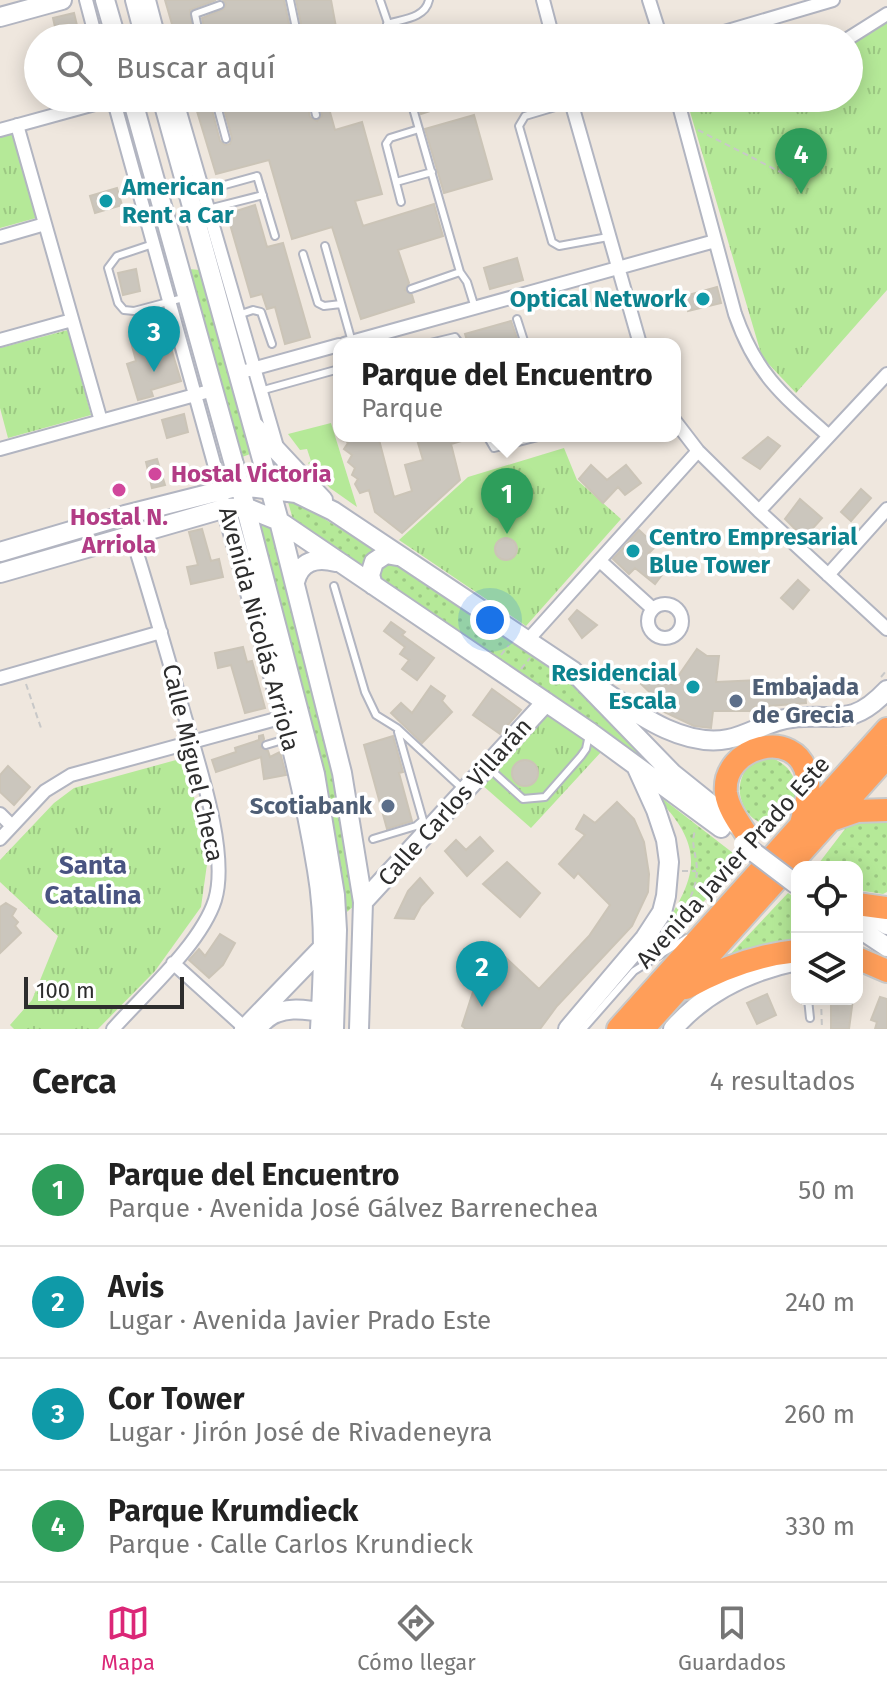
<!DOCTYPE html>
<html lang="es">
<head>
<meta charset="utf-8">
<style>
	:root { --surface:#fff; --page:#f2f2f2; --text:#222; --muted:#767676; --line:#e0e0e0; --accent:#db2777 }
	body { margin:0; font-family:"Fira Sans",sans-serif; background:var(--page); color:var(--text) }
	.controls { position:absolute; right:24px; bottom:24px; display:grid; overflow:hidden; border-radius:16px; box-shadow:0 4px 20px #0003 }
	.controls button { width:72px; height:72px; display:grid; place-items:center; padding:0; border:0; border-bottom:2px solid var(--line); background:var(--surface); color:var(--text); font:40px sans-serif }
	.scale { position:absolute; left:24px; bottom:20px; width:160px; box-sizing:border-box; padding-left:8px; border:4px solid #2d2d2d; border-top:0; font-size:22px; line-height:28px; white-space:nowrap; color:#2d2d2d; -webkit-text-stroke:6px #fff; paint-order:stroke }
	.you { position:absolute; left:490px; top:620px; width:28px; height:28px; margin:-20px; border:6px solid #fff; border-radius:50%; background:#1a73e8; box-shadow:0 0 0 12px #1a73e833 }
	.badge { display:grid; place-items:center; width:52px; height:52px; border-radius:50%; background:var(--accent); color:#fff; font-size:26px; font-weight:700 }
	.pin { position:absolute; translate:-50% -66px; filter:drop-shadow(0 2px 4px #0008) }
	.pin::after { content:''; position:absolute; top:42px; width:28px; height:24px; background:inherit; clip-path:polygon(0 0,100% 0,50% 100%) }
	.popup { position:absolute; left:333px; top:338px; width:348px; height:104px; box-sizing:border-box; display:grid; place-content:center; border-radius:16px; background:var(--surface); filter:drop-shadow(0 2px 6px #0005); font-size:26px; white-space:nowrap; color:var(--muted) }
	.popup b { font-size:30px; color:var(--text) }
	.popup::after { content:''; position:absolute; left:50%; top:100%; margin-left:-16px; border:16px solid transparent; border-top-color:var(--surface) }
	.list { margin:0; padding:0; list-style:none }
	h2 { display:flex; justify-content:space-between; align-items:center; height:104px; margin:0; padding:0 32px; font-size:34px }
	h2 small { font-size:26px; font-weight:400; color:var(--muted) }
	.list li { display:grid; grid-template-columns:52px 1fr auto; gap:24px; align-items:center; box-sizing:border-box; height:112px; padding:0 32px; border-top:2px solid var(--line) }
	.list b { display:block; font-size:30px; white-space:nowrap }
	.list p { margin:0; font-size:26px; white-space:nowrap; color:var(--muted) }
	.list em { font-size:26px; font-style:normal; color:var(--muted) }
	.icon { flex:none; width:44px; height:44px; fill:none; stroke:currentColor; stroke-width:2; stroke-linecap:round; stroke-linejoin:round }
	.map { position:relative; flex:none; width:887px; height:1029px; overflow:hidden }
	.search { position:absolute; background:var(--surface); box-shadow:0 4px 20px #0003; left:24px; right:24px; top:24px; height:88px; display:flex; align-items:center; gap:20px; box-sizing:border-box; padding:0 28px; border-radius:44px; color:var(--muted); font-size:30px }
	.sheet { height:552px; background:var(--surface) }
	nav { display:flex; justify-content:space-around; align-items:center; box-sizing:border-box; height:112px; border-top:2px solid var(--line); background:var(--surface); font-size:22px; color:var(--muted) }
	nav a { display:grid; justify-items:center; gap:4px }
	nav .on { color:var(--accent) }
	.map>svg:first-child { display:block }
</style>
</head>
<body>
<div class="map">
<svg width="887" height="1029" viewBox="0 0 887 1029">
	<defs>
		<pattern id="grass-dots" width="8" height="8" patternUnits="userSpaceOnUse" patternTransform="scale(2)"><rect width="8" height="8" fill="#b5e998"/><path d="M2 2h.1M6 6h.1" fill="none" stroke="#9cc883" stroke-width="1.8" stroke-linecap="round"/></pattern>
		<pattern id="park-tufts" width="24" height="20" patternUnits="userSpaceOnUse" patternTransform="scale(2)"><rect width="24" height="20" fill="#b5e998"/><path d="M3 7l-1-3M5 7V3M7 7l1-3M15 17l-1-3M17 17v-4M19 17l1-3" fill="none" stroke="#9cc883"/></pattern>
	</defs>
	<rect width="100%" height="100%" fill="#efe7de"/>
	<!-- grass -->
	<path fill="url(#grass-dots)" d="M 189,269 L 200,270 L 253,453 L 242,457 L 185,273 Z
		M 286,495 L 537,651 L 589,692 L 662,771 L 659,775 L 294,523 Z
		M 255,523 L 269,524 L 346,828 L 355,905 L 341,917 Z
		M 764,754 C 788,764 795,772 798,797 L 771,829 C 764,824 753,820 749,814 C 731,792 741,765 764,754 Z
		M 663,799 L 742,860 L 662,947 L 656,940 C 689,887 712,857 662,803 Z
		M 861,816 L 887,819 L 887,892 L 883,894 L 857,890 L 857,867 L 825,867 L 819,863 L 848,825 Z
		M 788,893 L 797,899 L 797,944 L 721,964 Z"/>
	<!-- park -->
	<path fill="url(#park-tufts)" d="M 887,16 L 887,290 L 796,393 L 762,357 L 686,98 L 849,98 L 849,42 Z
		M 13,133 L 36,218 L 0,228 L 0,137 Z
		M 68,330 L 91,415 L 8,438 L 0,408 L 0,348 Z
		M 564,448 L 577,480 L 621,519 L 526,626 L 399,540 L 468,477 Z
		M 547,712 L 602,751 L 531,828 L 481,784 Z
		M 176,760 L 184,762 L 209,850 L 201,907 L 155,971 L 98,1029 L 14,1029 L 10,1025 L 32,1000 L 58,936 L 0,882 L 0,860 L 54,803 L 74,788 Z"/>
	<!-- garden -->
	<path fill="#b5e998" d="M 331,423 L 357,507 L 330,488 L 308,463 L 311,461 L 307,449 L 300,450 L 288,434 Z"/>
	<!-- building -->
	<path fill="#cbc6bd" stroke="#cbc4b7" stroke-width="2" d="M 165,0 L 216,0 L 190,10 L 194,38 L 176,38 Z
		M 223,0 L 284,0 L 292,38 L 206,38 L 202,18 L 224,9 L 226,4 Z
		M 296,0 L 331,0 L 338,38 L 304,38 Z
		M 74,13 L 80,38 L 70,38 L 67,24 L 55,27 L 53,18 Z
		M 193,98 L 209,98 L 220,141 L 225,145 L 230,144 L 232,138 L 221,98 L 306,98 L 310,117 L 317,121 L 322,116 L 318,98 L 326,98 L 335,130 L 362,122 L 382,194 L 355,201 L 363,226 L 434,204 L 438,219 L 443,236 L 398,250 L 409,283 L 405,290 L 412,295 L 414,302 L 361,319 L 332,227 L 292,239 L 269,160 L 216,174 Z
		M 416,98 L 464,98 L 464,100 L 421,114 Z
		M 474,115 L 492,179 L 444,193 L 425,129 Z
		M 117,188 L 122,205 L 95,213 L 90,196 Z
		M 255,205 L 267,247 L 283,243 L 310,337 L 285,344 L 275,307 L 267,309 L 262,294 L 251,297 L 227,214 Z
		M 517,258 L 523,280 L 490,289 L 484,268 Z
		M 136,269 L 140,291 L 123,295 L 118,273 Z
		M 717,287 L 721,303 L 688,311 L 685,296 Z
		M 511,321 L 519,344 L 468,344 L 465,334 Z
		M 166,332 L 181,381 L 151,390 L 153,396 L 138,400 L 127,364 L 136,361 L 131,342 Z
		M 184,414 L 188,432 L 167,438 L 162,420 Z
		M 342,436 L 378,436 L 394,497 L 412,491 L 405,465 L 423,460 L 416,436 L 472,436 L 472,438 L 451,444 L 460,480 L 402,533 L 375,512 L 369,490 L 360,493 L 355,484 L 358,479 L 352,475 L 355,468 L 348,462 L 352,455 L 344,449 L 348,443 Z
		M 768,437 L 780,446 L 760,469 L 743,458 Z
		M 157,459 L 165,485 L 152,488 L 146,462 Z
		M 591,465 L 607,480 L 626,465 L 641,483 L 625,495 L 618,487 L 603,503 L 579,479 Z
		M 861,489 L 871,498 L 851,521 L 841,512 Z
		M 800,499 L 822,518 L 804,538 L 785,519 Z
		M 202,529 L 211,561 L 219,559 L 223,577 L 191,584 L 187,567 L 198,565 L 189,532 Z
		M 639,530 L 656,546 L 649,553 L 668,567 L 655,584 L 635,568 L 629,574 L 613,559 Z
		M495 549a11 11 0 1 1 22 0a11 11 0 1 1-22 0Z
		M 798,580 L 809,590 L 793,609 L 781,598 Z
		M 577,610 L 597,625 L 582,638 L 569,619 Z
		M 391,622 L 405,632 L 402,635 L 434,658 L 417,680 L 402,669 L 409,660 L 400,654 L 405,647 L 384,631 Z
		M 243,647 L 247,662 L 252,661 L 265,708 L 245,713 L 231,665 L 218,668 L 215,653 Z
		M 697,649 L 707,656 L 719,656 L 716,682 L 760,680 L 804,682 L 806,703 L 754,707 L 754,711 L 713,711 L 711,728 L 694,726 L 656,708 L 660,702 L 640,683 L 652,670 L 672,685 Z
		M 431,686 L 445,696 L 442,701 L 452,712 L 422,743 L 391,713 L 401,703 L 412,713 Z
		M 492,689 L 521,710 L 500,734 L 473,715 Z
		M 263,735 L 264,739 L 261,747 L 268,751 L 270,757 L 280,752 L 286,775 L 264,779 L 261,757 L 216,772 L 212,760 L 236,752 L 235,748 L 259,740 L 259,736 Z
		M 393,736 L 403,772 L 399,773 L 412,821 L 387,829 L 364,745 Z
		M512 773a13 13 0 1 1 26 0a13 13 0 1 1-26 0Z
		M 8,766 L 30,787 L 14,805 L 0,792 L 0,775 Z
		M 617,802 L 634,819 L 644,842 L 649,874 L 648,892 L 632,926 L 557,1006 L 540,1029 L 466,1029 L 462,1026 L 489,942 L 539,989 L 589,936 L 610,905 L 578,873 L 574,878 L 559,864 L 585,835 L 576,829 L 584,815 L 595,823 Z
		M 480,837 L 493,851 L 467,876 L 445,851 L 456,840 L 466,850 Z
		M 507,862 L 540,893 L 520,917 L 483,884 Z
		M 420,878 L 433,893 L 421,906 L 414,919 L 395,918 L 408,891 Z
		M 6,903 L 16,909 L 12,916 L 18,922 L 15,926 L 21,933 L 0,953 L 0,907 Z
		M 220,934 L 235,943 L 223,965 L 209,978 L 189,960 L 199,949 L 205,956 Z
		M 767,994 L 776,1015 L 757,1024 L 747,1003 Z
		M 880,997 L 887,999 L 887,1029 L 875,1029 L 877,1022 L 871,1020 Z
		M 831,999 L 853,999 L 849,1029 L 831,1029 Z"/>
	<g fill="none" stroke-linecap="round" stroke-linejoin="round">
		<defs>
			<path id="lane" d="M 290,0 L 298,38
				M 380,0 L 393,38
				M 387,24 C 404,19 425,18 429,0
				M 200,38 L 195,14 L 220,5
				M 215,98 L 226,139
				M 312,98 L 316,115
				M 410,98 L 460,272 L 411,289
				M 572,102 L 525,116 L 519,126 L 552,242 L 559,246 L 608,237
				M 396,182 L 432,172
				M 203,191 L 257,176 L 275,236
				M 401,202 L 386,144 L 390,138 L 419,129
				M 208,209 L 263,195
				M 153,244 L 117,256 L 108,268 L 118,303 L 124,310 L 134,311 L 183,298
				M 325,246 L 352,342
				M 303,254 L 318,303 L 324,306 L 341,304
				M 460,272 L 467,282 L 475,308
				M 238,315 L 253,310 L 261,312 L 272,344
				M 517,319 L 525,344
				M 426,344 L 455,337 L 460,344
				M 260,391 L 339,369
				M 487,436 L 494,448 L 542,436
				M 334,586 L 365,692 L 376,715 L 397,728 L 464,790
				M 266,745 L 286,739
				M 490,769 L 523,799 L 545,797 L 581,756 L 586,749 L 589,735
				M 373,839 L 416,826 L 423,820 L 398,732
				M 808,999 L 810,1018
				M 583,1029 L 634,971 L 687,938"/>
			<path id="street" d="M 86,0 L 96,38
				M 149,0 L 159,38
				M 543,0 L 553,38
				M 649,0 L 661,38
				M 704,38 L 833,0
				M 849,38 L 887,14
				M 113,98 L 223,496
				M 176,98 L 277,447
				M 570,98 L 640,344
				M 677,98 L 735,314 C 756,374 782,395 829,436
				M 17,125 L 101,421
				M 0,130 L 113,99
				M 0,237 L 45,224
				M 0,340 L 72,320
				M 344,344 L 715,241
				M 245,371 L 339,345
				M 675,421 L 698,451 L 759,511 L 887,629
				M 0,449 L 213,390
				M 759,511 L 887,374
				M 600,561 L 653,609
				M 828,575 L 887,509
				M648 621a17 17 0 1 1 34 0a17 17 0 1 1-34 0Z
				M 527,641 L 698,451
				M 0,678 L 161,632
				M 0,814 L 12,826
				M 0,839 L 45,791 L 71,775 L 291,715
				M 173,963 L 246,1029
				M 113,1029 C 144,994 201,944 215,900 C 230,850 195,754 181,703 C 163,640 145,577 125,515"/>
			<path id="secondary" d="M 105,0 L 116,38
				M 135,0 L 145,38
				M 0,17 L 62,0
				M 132,98 L 240,486 L 315,774 L 335,895 L 337,930 L 334,1029
				M 162,98 L 279,521 L 342,773 L 363,902 L 359,1029
				M 253,425 L 323,500
				M 226,508 C 259,627 297,747 317,870 C 326,922 323,976 320,1029
				M 0,552 L 125,515 L 240,486 L 296,493 L 333,511 L 573,671 L 672,773 L 738,826
				M 0,573 L 226,508 L 245,507 L 279,521 L 590,732 L 721,828
				M 295,582 C 300,561 316,557 336,562
				M 373,585 L 370,575 L 374,562 L 386,554 L 397,556
				M 599,688 C 635,712 682,748 728,739 C 750,735 769,720 792,718 C 837,713 851,728 887,690
				M 363,902 L 546,702
				M 857,907 L 887,925
				M 857,927 L 887,947
				M 261,1024 C 278,1004 306,1009 330,1014
				M 244,1029 L 328,942
				M 568,1029 L 645,938 L 662,912 L 666,896 L 669,862 L 666,840 L 656,810 L 637,768
				M 673,1029 C 706,991 749,971 797,961"/>
			<path id="highway" d="M 834,819 L 857,811 L 887,810
				M 745,832 C 737,820 728,807 726,793 C 721,746 797,726 807,775 C 811,791 805,808 801,824
				M 857,904 L 887,908
				M 857,958 L 887,971
				M 686,988 C 720,969 757,955 797,951
				M 618,1029 L 887,729
				M 643,1029 L 887,757"/>
		</defs>
		<!-- lane casing -->
		<use href="#lane" stroke="#b2b5c1" stroke-width="10"/>
		<!-- street casing -->
		<use href="#street" stroke="#b2b5c1" stroke-width="16"/>
		<!-- secondary casing -->
		<use href="#secondary" stroke="#b2b5c1" stroke-width="22"/>
		<!-- highway casing -->
		<use href="#highway" stroke="#c8c8c8" stroke-width="26"/>
		<!-- path -->
		<path stroke="#c8c8c8" stroke-width="2" stroke-dasharray="6 4" stroke-linecap="butt" d="M 698,130 L 800,182
			M 501,655 L 509,645
			M 521,669 L 530,658
			M 881,677 L 887,670
			M 26,684 L 41,728
			M 682,871 L 696,871
			M 674,922 C 689,904 700,884 696,860 C 694,848 691,840 696,828
			M 821,999 L 822,1029"/>
		<!-- lane -->
		<use href="#lane" stroke="#fff" stroke-width="6"/>
		<!-- street -->
		<use href="#street" stroke="#fff" stroke-width="12"/>
		<!-- secondary -->
		<use href="#secondary" stroke="#fff" stroke-width="18"/>
		<!-- highway -->
		<use href="#highway" stroke="#ff9e59" stroke-width="22"/>
		<defs>
			<path id="secondary-bridge" d="M 743,844 L 797,885"/>
		</defs>
		<!-- secondary-bridge casing -->
		<use href="#secondary-bridge" stroke="#b2b5c1" stroke-width="22" stroke-linecap="butt"/>
		<!-- secondary-bridge -->
		<use href="#secondary-bridge" stroke="#fff" stroke-width="18"/>
	</g>
	<!-- markers -->
	<g fill="#0f9aa8" stroke="#fff" stroke-width="3">
		<circle cx="106" cy="201" r="8"/>
		<circle cx="703" cy="299" r="8"/>
		<circle cx="633" cy="551" r="8"/>
		<circle cx="693" cy="687" r="8"/>
	</g>
	<g fill="#d1479c" stroke="#fff" stroke-width="3">
		<circle cx="155" cy="474" r="8"/>
		<circle cx="119" cy="490" r="8"/>
	</g>
	<g fill="#5c6f8a" stroke="#fff" stroke-width="3">
		<circle cx="736" cy="701" r="8"/>
		<circle cx="388" cy="806" r="8"/>
	</g>
	<g text-anchor="middle" stroke-width="7" stroke-linejoin="round" paint-order="stroke">
		<!-- culture labels -->
		<g font-size="24" font-weight="bold" fill="#0d838f" stroke="#fff" text-anchor="start">
			<text x="122" y="195">American<tspan x="122" dy="28">Rent a Car</tspan></text>
			<text x="687" y="307" text-anchor="end">Optical Network</text>
			<text x="649" y="545">Centro Empresarial<tspan x="649" dy="28">Blue Tower</tspan></text>
			<text x="677" y="681" text-anchor="end">Residencial<tspan x="677" dy="28">Escala</tspan></text>
		</g>
		<!-- hotel labels -->
		<g font-size="24" font-weight="bold" fill="#b23c85" stroke="#fff" text-anchor="start">
			<text x="171" y="482">Hostal Victoria</text>
			<text x="119" y="525" text-anchor="middle">Hostal N.<tspan x="119" dy="28">Arriola</tspan></text>
		</g>
		<!-- street labels -->
		<g font-size="24" fill="#2d2d2d" stroke="#fff">
			<text transform="translate(259 629) rotate(75)" y="8">Avenida Nicolás Arriola</text>
			<text transform="translate(193 763) rotate(77)" y="8">Calle Miguel Checa</text>
			<text transform="translate(455 802) rotate(-48)" y="8">Calle Carlos Villarán</text>
			<text transform="translate(733 862) rotate(-48)" y="8">Avenida Javier Prado Este</text>
		</g>
		<!-- service labels -->
		<g font-size="24" font-weight="bold" fill="#4e5e75" stroke="#fff" text-anchor="start">
			<text x="752" y="695">Embajada<tspan x="752" dy="28">de Grecia</tspan></text>
			<text x="372" y="814" text-anchor="end">Scotiabank</text>
		</g>
		<!-- neighbourhood labels -->
		<g font-size="26" font-weight="bold" fill="#495481" stroke="#fff">
			<text x="93" y="874">Santa<tspan x="93" dy="30">Catalina</tspan></text>
		</g>
	</g>
</svg>
<div class="controls">
<button><svg class="icon" aria-label="locate" viewBox="0 0 24 24"><circle cx="12" cy="12" r="6"/><path d="M12 2v4M12 18v4M2 12h4M18 12h4"/></svg></button>
<button><svg class="icon" aria-label="layers" viewBox="0 0 24 24"><path d="M12 4l9 5-9 5-9-5zM3 14l9 5 9-5"/></svg></button>
</div>
<div class="scale">100 m</div>
<div class="you"></div>
<div class="pin badge" style="left:507px;top:534px;background:#2e9e5b">1</div>
<div class="popup"><b>Parque del Encuentro</b>Parque</div>
<div class="pin badge" style="left:482px;top:1007px;background:#0f9aa8">2</div>
<div class="pin badge" style="left:154px;top:372px;background:#0f9aa8">3</div>
<div class="pin badge" style="left:801px;top:194px;background:#2e9e5b">4</div>
<div class="search"><svg class="icon" aria-label="search" viewBox="0 0 24 24"><circle cx="10" cy="10" r="6"/><path d="M15 15l6 6"/></svg>Buscar aquí</div>
</div>
<section class="sheet">
<h2>Cerca<small>4 resultados</small></h2>
<ul class="list">
<li><span class="badge" style="background:#2e9e5b">1</span><div><b>Parque del Encuentro</b><p>Parque · Avenida José Gálvez Barrenechea</p></div><em>50 m</em></li>
<li><span class="badge" style="background:#0f9aa8">2</span><div><b>Avis</b><p>Lugar · Avenida Javier Prado Este</p></div><em>240 m</em></li>
<li><span class="badge" style="background:#0f9aa8">3</span><div><b>Cor Tower</b><p>Lugar · Jirón José de Rivadeneyra</p></div><em>260 m</em></li>
<li><span class="badge" style="background:#2e9e5b">4</span><div><b>Parque Krumdieck</b><p>Parque · Calle Carlos Krundieck</p></div><em>330 m</em></li>
</ul>
</section>
<nav>
<a class="on"><svg class="icon" aria-label="map" viewBox="0 0 24 24"><path d="M3 6l6-2 6 2 6-2v14l-6 2-6-2-6 2zM9 4v14M15 6v14"/></svg>Mapa</a>
<a><svg class="icon" aria-label="directions" viewBox="0 0 24 24"><path d="M12 3l9 9-9 9-9-9zM9 14v-3h6M13 9l2 2-2 2"/></svg>Cómo llegar</a>
<a><svg class="icon" aria-label="saved" viewBox="0 0 24 24"><path d="M7 4h10v16l-5-4-5 4z"/></svg>Guardados</a>
</nav>
</body>
</html>
